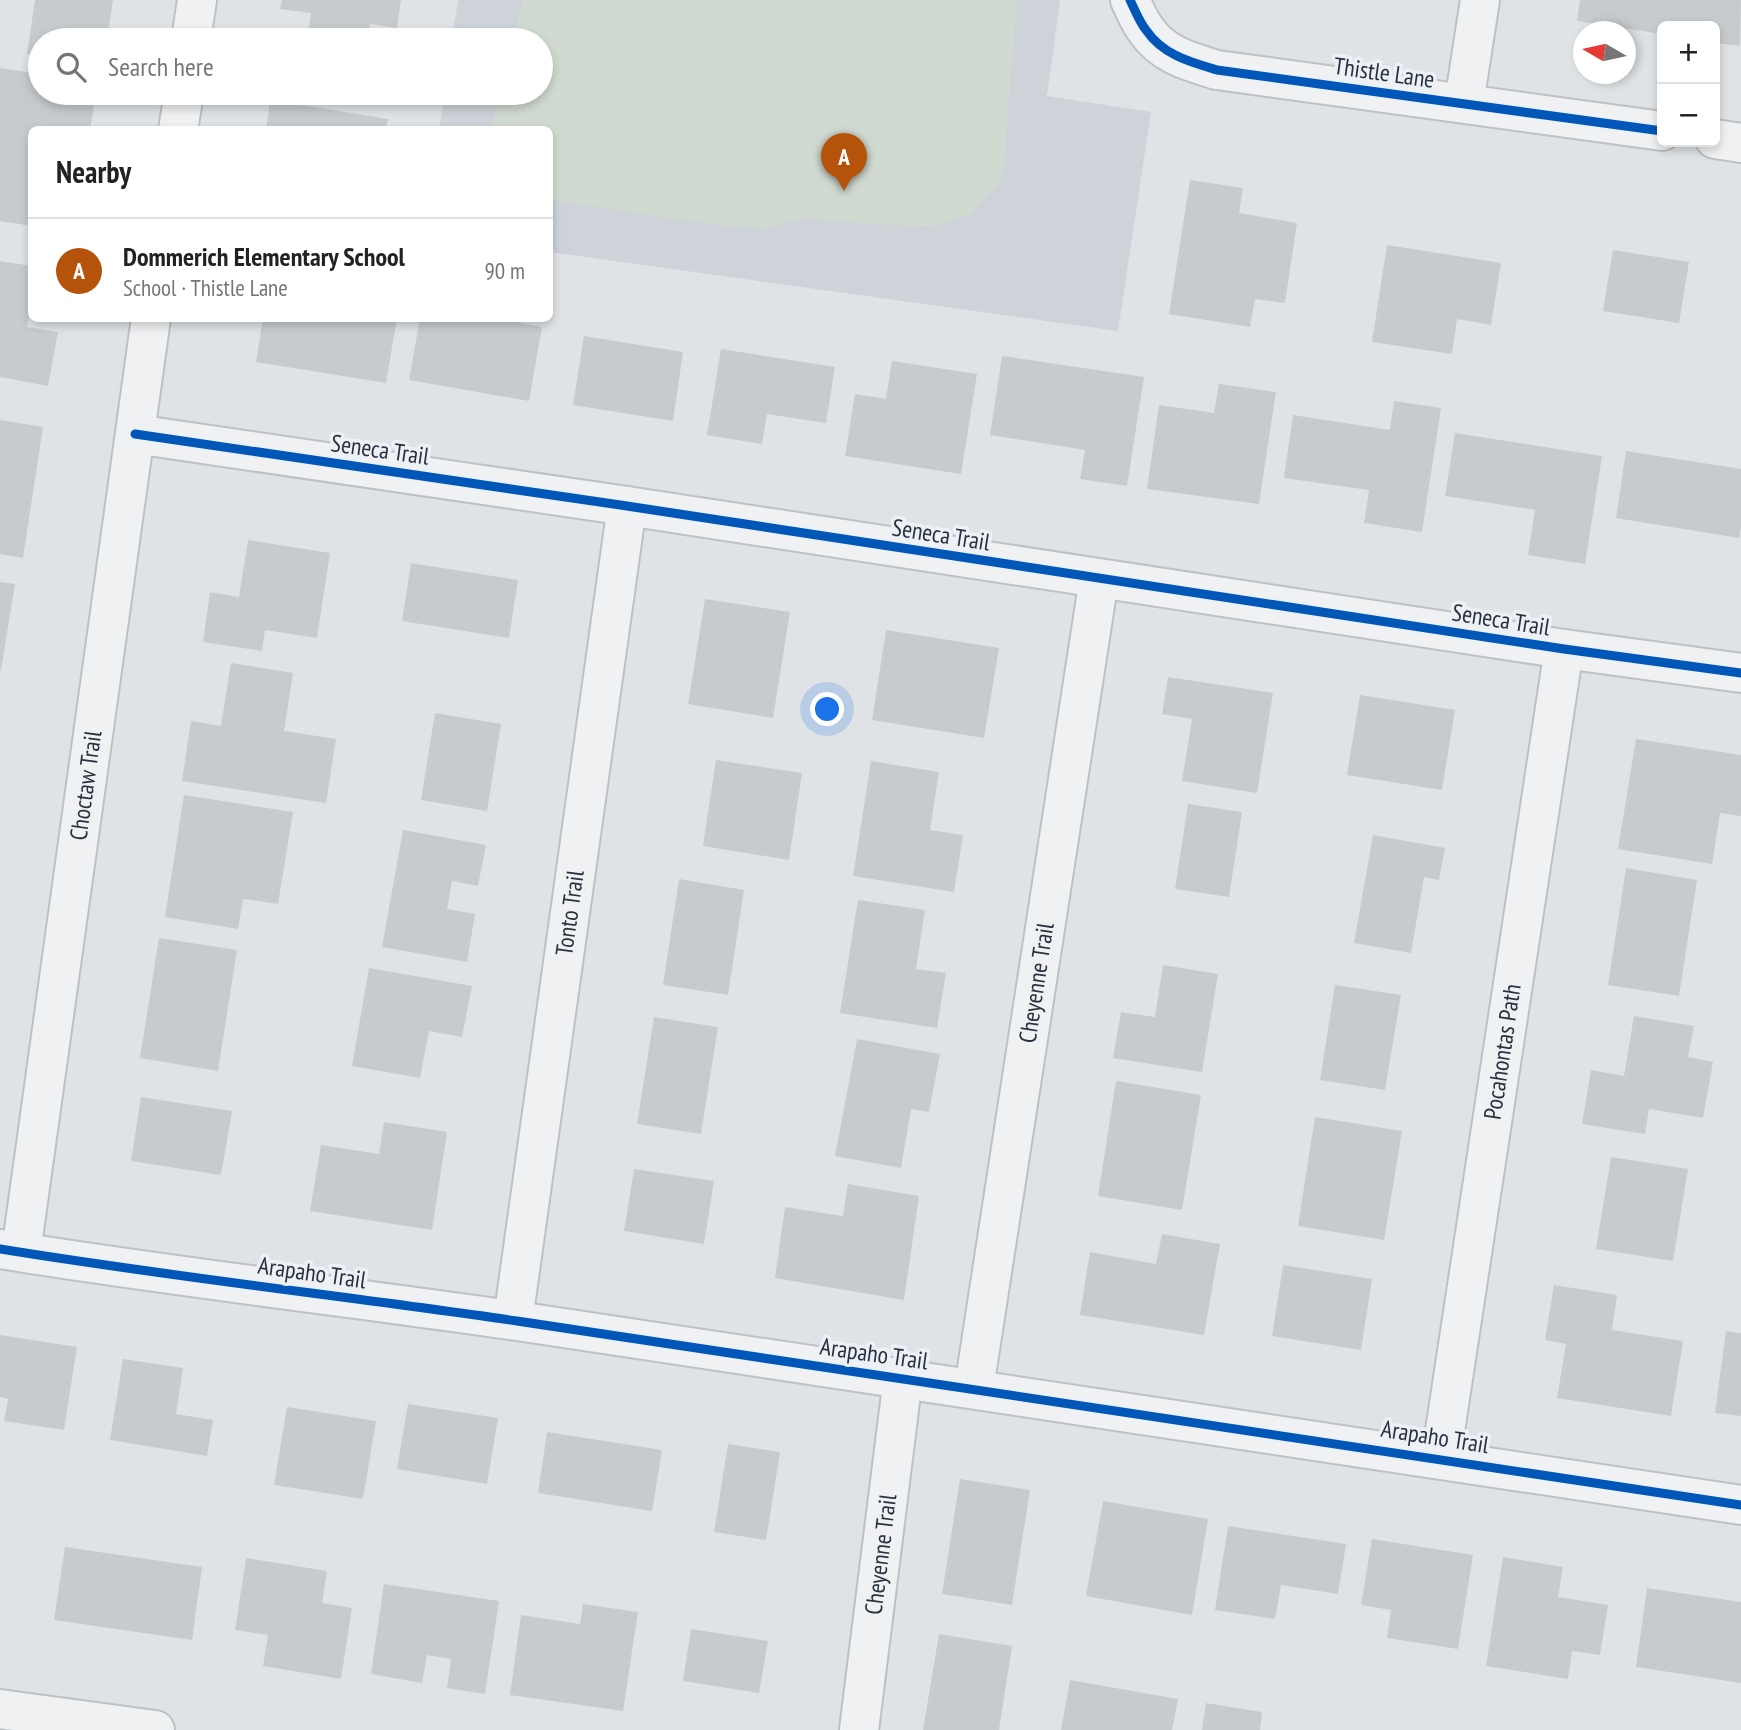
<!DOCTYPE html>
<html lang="en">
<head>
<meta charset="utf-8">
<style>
	:root { --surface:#fff; --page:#f2f2f2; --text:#222; --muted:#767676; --line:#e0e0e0; --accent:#b45309 }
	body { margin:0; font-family:"PT Sans Narrow",sans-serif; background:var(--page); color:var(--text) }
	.controls { position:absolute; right:21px; top:21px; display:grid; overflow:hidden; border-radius:10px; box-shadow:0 4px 10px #0003 }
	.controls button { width:63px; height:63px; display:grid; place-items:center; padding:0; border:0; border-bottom:2px solid var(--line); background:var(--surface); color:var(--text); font:35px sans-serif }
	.compass { position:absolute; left:1573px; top:21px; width:63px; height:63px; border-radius:50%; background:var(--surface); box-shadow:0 4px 10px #0003; rotate:279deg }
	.you { position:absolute; left:828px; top:710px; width:24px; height:24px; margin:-18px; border:5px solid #fff; border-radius:50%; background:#1a73e8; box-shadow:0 0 0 10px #1a73e833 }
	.badge { display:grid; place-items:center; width:46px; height:46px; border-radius:50%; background:var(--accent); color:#fff; font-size:23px; font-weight:700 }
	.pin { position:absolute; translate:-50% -58px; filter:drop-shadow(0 2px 4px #0008) }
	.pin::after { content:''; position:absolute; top:37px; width:24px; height:21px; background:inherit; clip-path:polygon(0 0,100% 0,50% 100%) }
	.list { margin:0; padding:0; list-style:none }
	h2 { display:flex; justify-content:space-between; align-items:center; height:91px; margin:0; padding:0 28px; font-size:30px }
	h2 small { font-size:23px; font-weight:400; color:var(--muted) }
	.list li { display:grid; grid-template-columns:46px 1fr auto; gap:21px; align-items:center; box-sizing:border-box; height:105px; padding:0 28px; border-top:2px solid var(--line) }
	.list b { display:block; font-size:26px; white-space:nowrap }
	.list p { margin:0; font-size:23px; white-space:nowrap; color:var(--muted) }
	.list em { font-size:23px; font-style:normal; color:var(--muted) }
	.icon { flex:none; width:38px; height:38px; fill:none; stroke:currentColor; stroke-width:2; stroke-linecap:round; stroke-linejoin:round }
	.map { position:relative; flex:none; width:1741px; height:1730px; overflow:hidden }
	.search { position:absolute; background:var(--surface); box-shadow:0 4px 10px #0003; left:28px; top:28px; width:525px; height:77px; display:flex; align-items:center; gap:18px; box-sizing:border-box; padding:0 24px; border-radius:38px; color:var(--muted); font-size:26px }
	.panel { position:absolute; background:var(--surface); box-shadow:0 4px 10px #0003; left:28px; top:126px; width:525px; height:196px; border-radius:10px }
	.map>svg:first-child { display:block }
</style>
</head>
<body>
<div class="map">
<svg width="1741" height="1730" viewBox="0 0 1741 1730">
	<rect width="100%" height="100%" fill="#e0e3e6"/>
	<!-- built -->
	<path fill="#ced2d9" d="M 458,0 L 1060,0 L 1047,96 L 1151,112 L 1118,331 L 550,252 L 550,130 L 439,130 L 445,93 L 541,93 L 541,40 L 452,40 Z"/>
	<!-- green -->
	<path fill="#d1dad1" d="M 523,0 L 1017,0 L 1003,177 L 970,215 L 932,226 L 865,224 L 807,218 L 763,228 L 732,227 L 550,200 L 550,130 L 491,129 L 500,93 L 541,93 L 541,40 L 513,40 Z"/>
	<!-- building -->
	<path fill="#c8cbce" d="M 35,0 L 113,0 L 107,40 L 40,40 L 40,57 L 27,54 Z
		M 282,0 L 401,0 L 397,28 L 370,24 L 368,40 L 307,40 L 311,13 L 280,9 Z
		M 1580,0 L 1741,0 L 1740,46 L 1715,43 L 1715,26 L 1662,26 L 1662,34 L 1577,21 Z
		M 0,68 L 40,74 L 40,93 L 96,93 L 90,130 L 32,130 L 32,226 L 0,221 Z
		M 270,100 L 388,119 L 386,130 L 266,130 Z
		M 1190,180 L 1243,188 L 1239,213 L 1297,223 L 1285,303 L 1255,299 L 1250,327 L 1169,314 Z
		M 1387,245 L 1501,263 L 1491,325 L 1457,319 L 1452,354 L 1372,342 Z
		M 1613,250 L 1689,262 L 1679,323 L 1603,311 Z
		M 0,261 L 32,266 L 32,301 L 27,327 L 58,332 L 48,386 L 0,377 Z
		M 263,318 L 397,318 L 386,383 L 256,362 Z
		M 420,318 L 495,318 L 542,327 L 529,401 L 409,380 Z
		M 584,336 L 683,352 L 673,421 L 573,405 Z
		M 721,349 L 835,367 L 826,423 L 767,414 L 762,444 L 707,435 Z
		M 1002,356 L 1144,377 L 1127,486 L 1080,479 L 1085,450 L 990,435 Z
		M 892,361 L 977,374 L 961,474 L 845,456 L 855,394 L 886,399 Z
		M 1219,384 L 1276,392 L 1259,504 L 1147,489 L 1159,405 L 1214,413 Z
		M 1394,401 L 1441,408 L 1422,532 L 1364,523 L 1369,490 L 1284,478 L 1293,415 L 1390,430 Z
		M 0,420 L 43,427 L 23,558 L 0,554 Z
		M 1455,433 L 1602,456 L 1585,564 L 1528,555 L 1535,510 L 1445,496 Z
		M 1626,451 L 1741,469 L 1741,527 L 1739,538 L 1616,518 Z
		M 248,540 L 330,553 L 317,638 L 265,630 L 262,651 L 203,642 L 210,592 L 239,597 Z
		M 411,563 L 518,580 L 509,638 L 402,621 Z
		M 0,582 L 15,584 L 1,670 L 0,670 Z
		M 705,599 L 790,612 L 773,718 L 688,704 Z
		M 886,630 L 999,648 L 984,738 L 872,720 Z
		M 231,663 L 293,673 L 284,731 L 336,739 L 326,803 L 182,781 L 191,721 L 221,726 Z
		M 1168,677 L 1273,693 L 1257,793 L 1182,781 L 1192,719 L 1162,714 Z
		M 1360,695 L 1455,710 L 1442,790 L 1347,775 Z
		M 435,713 L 501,724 L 487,811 L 421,800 Z
		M 1636,739 L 1741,755 L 1741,816 L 1720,813 L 1712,864 L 1618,849 Z
		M 716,760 L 802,773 L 789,860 L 703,846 Z
		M 871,761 L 939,772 L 930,830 L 963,835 L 954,892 L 853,876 Z
		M 184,795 L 293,812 L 278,904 L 243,899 L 238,929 L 165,917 Z
		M 1188,804 L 1242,812 L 1229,897 L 1175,889 Z
		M 403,830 L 486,845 L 478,886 L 452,881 L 447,909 L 475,914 L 467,962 L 382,947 Z
		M 1373,835 L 1445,848 L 1439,880 L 1424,877 L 1411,953 L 1354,943 Z
		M 1626,868 L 1697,880 L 1679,996 L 1608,985 Z
		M 679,879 L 744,890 L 728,995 L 663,985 Z
		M 858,900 L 925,910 L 916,969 L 946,973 L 937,1028 L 840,1013 Z
		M 159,938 L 237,950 L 218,1071 L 140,1058 Z
		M 1163,965 L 1218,974 L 1202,1072 L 1113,1058 L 1121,1012 L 1155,1017 Z
		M 369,968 L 472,986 L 462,1037 L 429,1031 L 420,1078 L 352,1066 Z
		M 1335,985 L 1401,995 L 1385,1090 L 1320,1080 Z
		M 1634,1016 L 1694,1026 L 1688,1057 L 1713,1062 L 1703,1118 L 1649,1109 L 1645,1134 L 1582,1124 L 1591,1070 L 1624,1076 Z
		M 654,1017 L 718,1027 L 701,1134 L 637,1124 Z
		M 857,1039 L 940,1054 L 929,1112 L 911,1109 L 901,1168 L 835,1156 Z
		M 1116,1081 L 1201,1095 L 1182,1210 L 1098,1196 Z
		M 141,1097 L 232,1111 L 221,1175 L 131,1161 Z
		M 1315,1117 L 1402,1131 L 1384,1240 L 1298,1226 Z
		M 384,1122 L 447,1132 L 432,1230 L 310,1211 L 321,1145 L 379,1154 Z
		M 1611,1157 L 1688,1169 L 1673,1261 L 1596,1249 Z
		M 634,1169 L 714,1181 L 704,1244 L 624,1231 Z
		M 848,1184 L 919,1196 L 904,1300 L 775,1278 L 785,1207 L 843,1216 Z
		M 1162,1234 L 1220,1244 L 1204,1335 L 1080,1315 L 1090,1252 L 1156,1264 Z
		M 1283,1265 L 1372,1279 L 1361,1350 L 1272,1336 Z
		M 1554,1285 L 1617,1295 L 1612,1330 L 1683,1341 L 1671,1416 L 1557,1398 L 1566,1344 L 1545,1340 Z
		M 1726,1331 L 1741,1333 L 1741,1416 L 1715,1413 Z
		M 0,1335 L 77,1347 L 64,1430 L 4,1421 L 8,1399 L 0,1397 Z
		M 123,1359 L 183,1368 L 176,1414 L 213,1420 L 207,1456 L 110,1440 Z
		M 408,1404 L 498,1418 L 487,1484 L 397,1469 Z
		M 287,1407 L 376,1421 L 363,1499 L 274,1485 Z
		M 547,1432 L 662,1450 L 652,1511 L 538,1493 Z
		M 728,1444 L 780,1452 L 766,1540 L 714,1532 Z
		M 960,1479 L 1030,1490 L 1012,1605 L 942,1594 Z
		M 1103,1501 L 1208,1519 L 1192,1615 L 1086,1596 Z
		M 1228,1526 L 1346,1544 L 1338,1594 L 1281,1585 L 1275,1619 L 1215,1610 Z
		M 1372,1539 L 1473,1555 L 1458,1649 L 1387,1638 L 1391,1610 L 1361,1605 Z
		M 65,1547 L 202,1567 L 192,1640 L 54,1620 Z
		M 1503,1557 L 1563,1567 L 1558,1597 L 1608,1605 L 1600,1655 L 1572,1651 L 1568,1679 L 1486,1666 Z
		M 246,1558 L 327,1571 L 322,1603 L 352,1608 L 341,1679 L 263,1666 L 268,1635 L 235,1630 Z
		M 384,1584 L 499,1601 L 485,1694 L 447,1688 L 451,1659 L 427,1655 L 422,1683 L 371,1674 Z
		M 1647,1588 L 1741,1602 L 1741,1683 L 1636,1667 Z
		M 583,1604 L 638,1612 L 623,1711 L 510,1695 L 521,1615 L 580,1624 Z
		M 691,1629 L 768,1641 L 759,1693 L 683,1681 Z
		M 939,1634 L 1012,1646 L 999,1730 L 923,1730 Z
		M 1070,1680 L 1178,1699 L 1172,1730 L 1061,1730 Z
		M 1206,1703 L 1262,1712 L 1260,1730 L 1202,1730 Z"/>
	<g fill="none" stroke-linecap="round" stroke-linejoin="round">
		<defs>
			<g id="minor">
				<path d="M 1130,0 C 1135,10 1139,21 1146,30 C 1163,55 1190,62 1217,70 L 1662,131"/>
				<path d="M 191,40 L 197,0"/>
				<path d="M 1464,103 L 1480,0"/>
				<path d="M 178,130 L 184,93"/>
				<path d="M 1715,139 L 1741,143"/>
				<path d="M 135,434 L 627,506 L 1564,649 L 1741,673"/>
				<path d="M 0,1249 C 172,1277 345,1296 517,1321 C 925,1380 1333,1440 1741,1505"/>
				<path id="s1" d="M 21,1252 L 151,318"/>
				<path id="s2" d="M 513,1320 L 627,506"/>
				<path id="s3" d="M 974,1388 L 1099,579"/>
				<path id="s4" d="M 1441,1457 L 1564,649"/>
				<path d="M 0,1709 L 155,1730"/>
				<path id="s5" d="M 859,1730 L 903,1378"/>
			</g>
		</defs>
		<!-- minor casing -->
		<use href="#minor" stroke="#bec1c4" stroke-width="42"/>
		<!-- minor -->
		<use href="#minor" stroke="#f0f1f2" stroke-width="38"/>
		<defs>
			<path id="cycleway" d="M 1130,0 C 1135,10 1139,21 1146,30 C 1163,55 1190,62 1217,70 L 1662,131
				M 135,434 L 627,506 L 1564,649 L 1741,673
				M 0,1249 C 172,1277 345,1296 517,1321 C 925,1380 1333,1440 1741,1505"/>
		</defs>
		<!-- cycleway casing -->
		<use href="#cycleway" stroke="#edf1f6" stroke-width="13"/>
		<!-- cycleway -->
		<use href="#cycleway" stroke="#0057b8" stroke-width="9"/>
	</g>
	<g text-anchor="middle" stroke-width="7" stroke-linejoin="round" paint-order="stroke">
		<!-- street labels -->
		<g font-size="24" fill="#27313f" stroke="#edf1f6">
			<text transform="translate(1384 73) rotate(8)" y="8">Thistle Lane</text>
			<text transform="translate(380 450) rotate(8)" y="8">Seneca Trail</text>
			<text transform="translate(941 535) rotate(9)" y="8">Seneca Trail</text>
			<text transform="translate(1501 620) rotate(9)" y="8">Seneca Trail</text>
			<text dy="8" stroke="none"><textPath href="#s1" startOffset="471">Choctaw Trail</textPath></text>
			<text dy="8" stroke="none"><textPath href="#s2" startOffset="411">Tonto Trail</textPath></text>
			<text dy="8" stroke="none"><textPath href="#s3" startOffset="410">Cheyenne Trail</textPath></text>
			<text dy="8" stroke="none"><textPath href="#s4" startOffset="410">Pocahontas Path</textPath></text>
			<text transform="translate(312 1273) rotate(8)" y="8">Arapaho Trail</text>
			<text transform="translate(874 1354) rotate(8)" y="8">Arapaho Trail</text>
			<text transform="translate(1435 1437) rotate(9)" y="8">Arapaho Trail</text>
			<text dy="8" stroke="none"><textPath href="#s5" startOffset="177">Cheyenne Trail</textPath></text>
		</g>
	</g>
</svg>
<div class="controls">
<button>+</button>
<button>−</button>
</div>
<svg class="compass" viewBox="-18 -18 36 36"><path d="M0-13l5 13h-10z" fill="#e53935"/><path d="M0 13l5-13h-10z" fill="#767676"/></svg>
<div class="you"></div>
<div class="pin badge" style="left:844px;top:191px">A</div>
<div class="search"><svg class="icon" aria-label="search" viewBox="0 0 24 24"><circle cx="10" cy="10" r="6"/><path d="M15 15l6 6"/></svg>Search here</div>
<section class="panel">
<h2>Nearby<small></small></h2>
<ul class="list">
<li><span class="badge">A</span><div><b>Dommerich Elementary School</b><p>School · Thistle Lane</p></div><em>90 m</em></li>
</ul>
</section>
</div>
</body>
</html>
